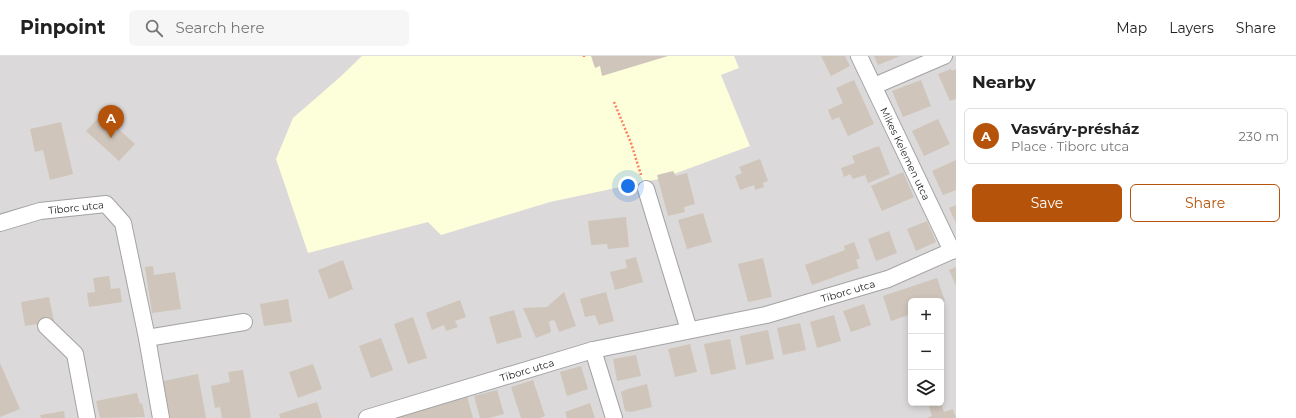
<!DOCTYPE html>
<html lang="en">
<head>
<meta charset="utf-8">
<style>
	:root { --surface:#fff; --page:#f6f6f6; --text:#222; --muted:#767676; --line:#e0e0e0; --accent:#b45309 }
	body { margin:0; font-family:Montserrat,sans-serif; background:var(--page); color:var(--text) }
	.controls { position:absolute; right:12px; bottom:12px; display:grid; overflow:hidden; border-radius:6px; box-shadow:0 2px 6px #0003 }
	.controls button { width:36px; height:36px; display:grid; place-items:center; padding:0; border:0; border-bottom:1px solid var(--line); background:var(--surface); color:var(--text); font:20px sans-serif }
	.you { position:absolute; left:628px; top:130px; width:14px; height:14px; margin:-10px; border:3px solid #fff; border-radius:50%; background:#1a73e8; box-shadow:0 0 0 6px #1a73e833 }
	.badge { display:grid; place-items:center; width:26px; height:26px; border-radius:50%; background:var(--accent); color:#fff; font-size:13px; font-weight:700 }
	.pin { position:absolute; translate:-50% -33px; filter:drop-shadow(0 1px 2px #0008) }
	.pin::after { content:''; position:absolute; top:21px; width:14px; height:12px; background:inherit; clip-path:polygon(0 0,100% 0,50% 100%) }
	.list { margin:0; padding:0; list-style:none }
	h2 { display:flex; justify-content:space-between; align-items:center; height:52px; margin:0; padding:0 16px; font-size:17px }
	h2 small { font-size:13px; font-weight:400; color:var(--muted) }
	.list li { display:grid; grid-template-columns:26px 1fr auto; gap:12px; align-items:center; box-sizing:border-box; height:56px; margin:0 8px 8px; padding:0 8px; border:1px solid var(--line); border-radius:6px }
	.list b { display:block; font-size:15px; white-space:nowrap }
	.list p { margin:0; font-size:13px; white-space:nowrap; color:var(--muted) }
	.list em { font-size:13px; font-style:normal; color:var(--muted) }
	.actions { display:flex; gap:8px; padding:12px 16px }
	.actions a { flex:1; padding:9px 0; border:1px solid var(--accent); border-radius:6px; text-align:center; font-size:14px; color:var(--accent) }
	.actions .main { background:var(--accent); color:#fff }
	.icon { flex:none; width:22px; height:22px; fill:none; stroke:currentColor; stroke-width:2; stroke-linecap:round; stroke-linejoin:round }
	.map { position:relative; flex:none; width:956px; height:362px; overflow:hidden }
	header { display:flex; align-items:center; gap:24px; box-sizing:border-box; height:56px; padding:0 20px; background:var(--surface); border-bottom:1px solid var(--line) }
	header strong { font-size:19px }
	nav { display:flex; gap:22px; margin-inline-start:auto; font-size:14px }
	.search { width:280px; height:36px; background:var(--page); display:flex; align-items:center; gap:10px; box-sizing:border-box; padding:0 14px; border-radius:6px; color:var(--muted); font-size:15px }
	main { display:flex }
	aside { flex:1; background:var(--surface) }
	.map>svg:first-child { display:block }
</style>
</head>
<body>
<header>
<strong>Pinpoint</strong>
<div class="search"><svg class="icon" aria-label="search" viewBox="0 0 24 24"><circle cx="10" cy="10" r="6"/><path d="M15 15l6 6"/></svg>Search here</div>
<nav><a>Map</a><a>Layers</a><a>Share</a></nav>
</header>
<main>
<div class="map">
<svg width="956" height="362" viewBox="0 0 956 362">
	<rect width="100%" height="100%" fill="#efebe1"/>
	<!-- residential -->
	<path fill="#dbd9d9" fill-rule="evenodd" d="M 0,0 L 956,0 L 956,362 L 0,362 ZM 911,245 L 941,245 L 941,347 L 911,347 Z"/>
	<!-- education -->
	<path fill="#fcffda" d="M 362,0 L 734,0 L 739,12 L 721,19 L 750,90 L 663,122 L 550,146 L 441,179 L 428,166 L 308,197 L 276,103 L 293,62 L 339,22 Z"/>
	<!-- building -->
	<path fill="#cfc5ba" d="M 591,0 L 668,0 L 602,20 L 600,10 L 595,12 Z
		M 821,0 L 845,0 L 850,10 L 831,20 Z
		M 874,0 L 900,0 L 878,9 Z
		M 951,13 L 952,15 L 956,13 L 956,43 L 950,45 L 938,18 Z
		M 854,24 L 874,68 L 848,80 L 839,61 L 832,64 L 828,54 L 843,47 L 836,32 Z
		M 921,24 L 931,50 L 903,61 L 892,35 Z
		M 102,58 L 135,88 L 119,105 L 86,75 Z
		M 938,63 L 950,88 L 924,100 L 912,75 Z
		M 61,66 L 73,118 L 50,124 L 43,94 L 35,96 L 30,73 Z
		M 879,90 L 890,118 L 868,127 L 865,119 L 853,123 L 850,118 L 844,121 L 841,112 L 855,107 L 852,100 Z
		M 760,103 L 768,125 L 763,127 L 764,131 L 755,134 L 754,129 L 740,134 L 735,120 L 742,117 L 739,111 Z
		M 956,104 L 956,134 L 943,139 L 932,115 Z
		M 673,115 L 676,120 L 687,117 L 695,148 L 684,151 L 685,156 L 668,160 L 657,119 Z
		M 903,116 L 914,141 L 882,155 L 871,130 Z
		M 956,149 L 956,167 L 949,152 Z
		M 703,157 L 712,186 L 687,193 L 678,164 Z
		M 626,161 L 629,191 L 608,193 L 607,188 L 591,189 L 588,165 Z
		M 927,165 L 936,186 L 916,195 L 907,173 Z
		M 889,175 L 897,197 L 876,205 L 868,183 Z
		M 854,186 L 860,202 L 856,204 L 859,212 L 812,229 L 805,209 L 845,194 L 844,190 Z
		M 636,201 L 643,226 L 615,234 L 610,216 L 627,212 L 625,204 Z
		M 763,202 L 772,241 L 748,246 L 738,208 Z
		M 343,204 L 353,233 L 329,243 L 318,214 Z
		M 153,210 L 154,219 L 175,216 L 181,253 L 152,257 L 145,211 Z
		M 956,211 L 956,230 L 949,214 Z
		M 109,220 L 111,233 L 120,232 L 122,246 L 89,251 L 87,237 L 95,236 L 93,222 Z
		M 937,222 L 945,245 L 941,247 L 941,245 L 911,245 L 911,258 L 891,265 L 883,240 Z
		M 564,236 L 576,270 L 559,276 L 555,265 L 552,264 L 549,266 L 551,276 L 536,282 L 523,252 L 547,251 Z
		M 606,236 L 614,265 L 599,269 L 595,259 L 585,261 L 580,243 Z
		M 49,241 L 54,265 L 25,270 L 21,246 Z
		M 288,243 L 292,266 L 264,270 L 260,248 Z
		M 460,244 L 466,261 L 455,265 L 458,271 L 446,275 L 444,269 L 432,274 L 426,257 Z
		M 864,248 L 871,269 L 851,276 L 843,255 Z
		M 514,254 L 522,281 L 497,288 L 489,261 Z
		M 834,259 L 841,285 L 817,292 L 810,266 Z
		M 413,261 L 427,302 L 408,308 L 394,268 Z
		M 800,267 L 806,294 L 783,299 L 777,272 Z
		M 768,274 L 774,303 L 746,309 L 740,280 Z
		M 381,282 L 393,314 L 371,322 L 359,290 Z
		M 730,283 L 736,313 L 711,319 L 704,288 Z
		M 690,288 L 697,316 L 675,321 L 668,293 Z
		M 636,299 L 641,320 L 617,325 L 613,303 Z
		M 0,307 L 20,353 L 0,361 Z
		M 313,308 L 322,333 L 298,342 L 289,316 Z
		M 581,310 L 588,333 L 567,340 L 560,316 Z
		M 243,314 L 251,362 L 222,362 L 220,351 L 215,352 L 211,330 L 230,326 L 228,316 Z
		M 198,318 L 206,362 L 170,362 L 163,325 Z
		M 533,324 L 545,360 L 540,362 L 521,362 L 511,331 Z
		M 647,328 L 652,351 L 631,356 L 625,355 L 621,336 L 628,333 Z
		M 497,334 L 504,358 L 489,362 L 480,362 L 474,340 Z
		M 137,337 L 140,348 L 142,347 L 145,361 L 100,362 L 96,345 Z
		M 467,340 L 473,362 L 394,362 Z
		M 317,346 L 322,362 L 280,362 L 279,358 Z
		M 590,347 L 595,362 L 567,362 L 565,356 Z
		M 928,347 L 941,347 L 944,356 L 953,353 L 956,362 L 927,362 L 932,360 Z
		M 64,355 L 65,362 L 41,362 L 40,359 Z"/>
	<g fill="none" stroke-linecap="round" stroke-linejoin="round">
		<defs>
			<g id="street">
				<path id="s1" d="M 859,0 L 952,195"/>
				<path d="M 874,30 L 944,0"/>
				<path d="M 646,133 L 689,274"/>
				<path id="s2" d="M 0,167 L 40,155 L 106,148 L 123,167 L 147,282 L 161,362"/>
				<path d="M 46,270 L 75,298 L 87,362"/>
				<path d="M 147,282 L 244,266"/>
				<path d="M 593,294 L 614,362"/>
				<path id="s3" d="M 367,362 L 593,294 L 766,259 L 888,223 L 956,193"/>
			</g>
		</defs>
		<!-- street casing -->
		<use href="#street" stroke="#a3a3a3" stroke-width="18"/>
		<!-- path -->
		<path stroke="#ff7f62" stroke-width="2.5" stroke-dasharray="2 2" stroke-linecap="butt" d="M 584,0 L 584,1
			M 614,46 L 631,87 L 641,119"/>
		<!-- street -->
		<use href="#street" stroke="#fff" stroke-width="16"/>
	</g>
	<g text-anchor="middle" stroke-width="4" stroke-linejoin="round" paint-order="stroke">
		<!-- street labels -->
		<g font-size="10" fill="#1c1c1c" stroke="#fff">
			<text dy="4" stroke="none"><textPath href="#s1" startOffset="108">Mikes Kelemen utca</textPath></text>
			<text dy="4" stroke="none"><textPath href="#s2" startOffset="78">Tiborc utca</textPath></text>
			<text dy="4" stroke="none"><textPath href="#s3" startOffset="498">Tiborc utca</textPath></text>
			<text dy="4" stroke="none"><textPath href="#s3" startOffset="167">Tiborc utca</textPath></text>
		</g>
	</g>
</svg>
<div class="controls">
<button>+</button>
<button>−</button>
<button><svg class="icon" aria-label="layers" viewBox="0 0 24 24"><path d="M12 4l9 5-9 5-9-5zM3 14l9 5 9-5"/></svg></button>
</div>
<div class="you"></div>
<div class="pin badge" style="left:111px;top:82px">A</div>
</div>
<aside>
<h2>Nearby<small></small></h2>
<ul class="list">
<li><span class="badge">A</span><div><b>Vasváry-présház</b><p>Place · Tiborc utca</p></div><em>230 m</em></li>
</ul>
<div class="actions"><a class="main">Save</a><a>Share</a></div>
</aside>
</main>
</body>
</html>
